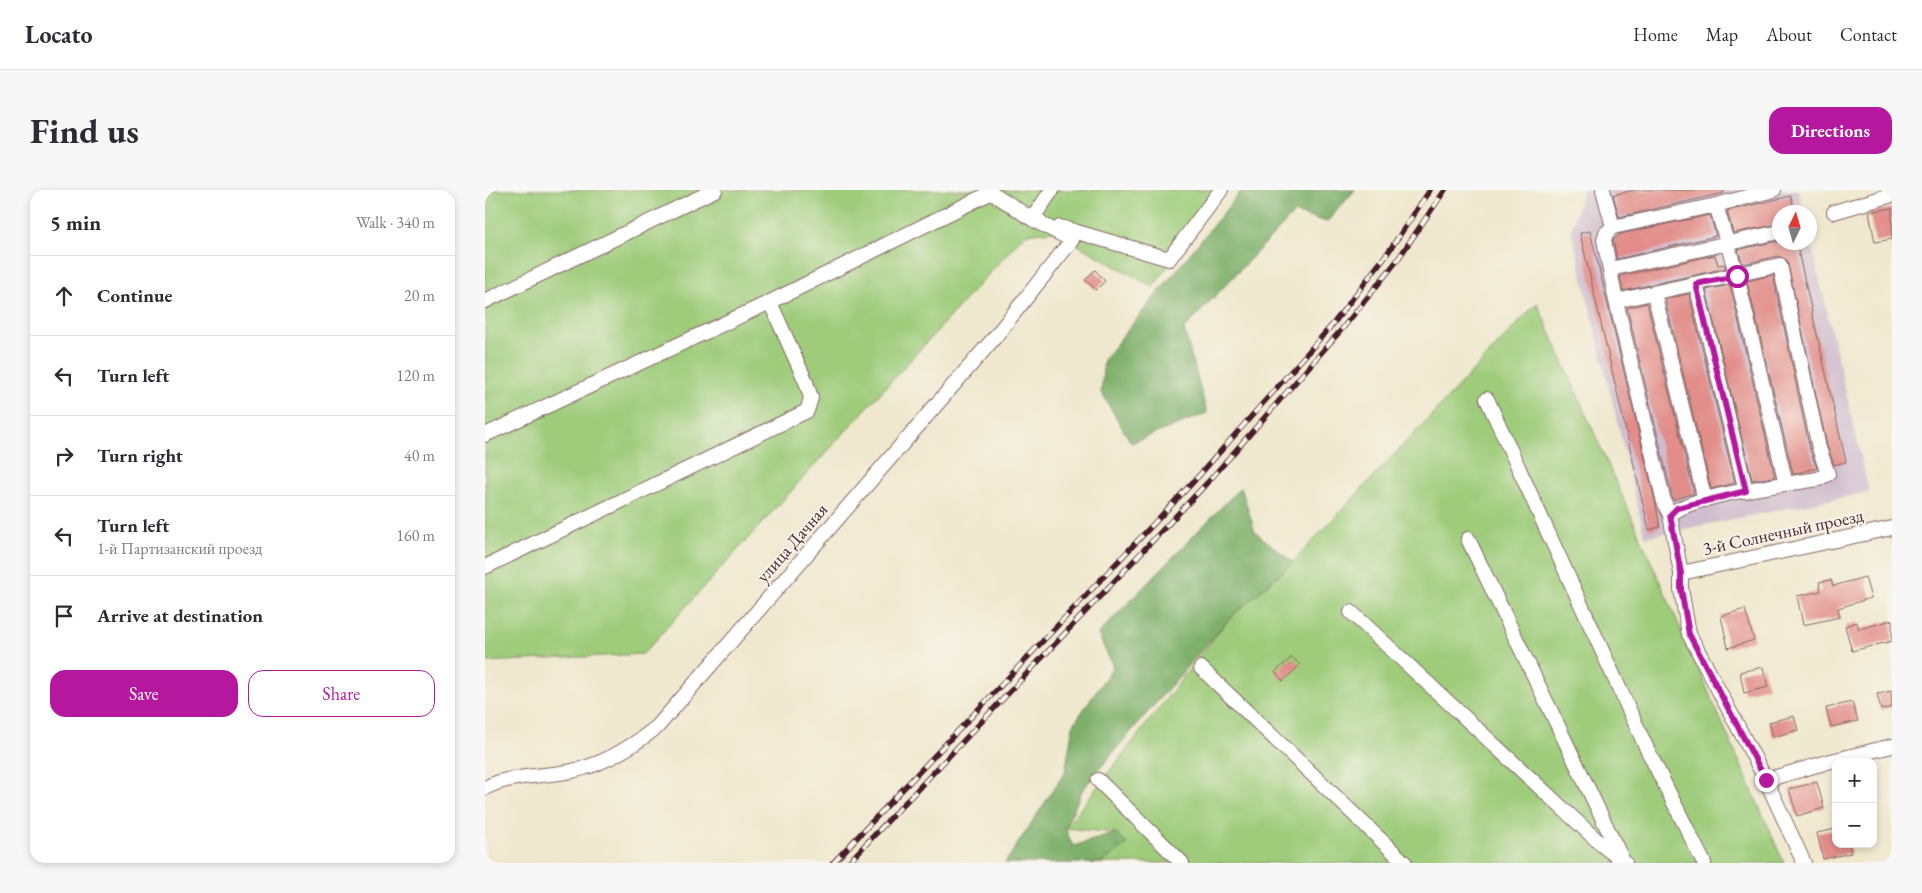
<!DOCTYPE html>
<html lang="en">
<head>
<meta charset="utf-8">
<style>
	:root { --surface:#fff; --page:#f7f7f7; --text:#2b2b33; --muted:#7c7c81; --line:#e1e1e2; --accent:#b5179e }
	body { margin:0; font-family:"EB Garamond",serif; background:var(--page); color:var(--text) }
	.controls { position:absolute; right:15px; bottom:15px; display:grid; overflow:hidden; border-radius:10px; box-shadow:0 2px 8px #0003 }
	.controls button { width:45px; height:45px; display:grid; place-items:center; padding:0; border:0; border-bottom:1px solid var(--line); background:var(--surface); color:var(--text); font:25px sans-serif }
	.compass { position:absolute; left:1287px; top:15px; width:45px; height:45px; border-radius:50%; background:var(--surface); box-shadow:0 2px 8px #0003; rotate:5deg }
	.stop { position:absolute; width:15px; height:15px; margin:-11px; border:4px solid #b5179e; border-radius:50%; background:#fff }
	.stop.end { background:#b5179e; border-color:#fff; box-shadow:0 1px 5px #0008 }
	.list { margin:0; padding:0; list-style:none }
	h2 { display:flex; justify-content:space-between; align-items:center; height:65px; margin:0; padding:0 20px; font-size:21px }
	h2 small { font-size:16px; font-weight:400; color:var(--muted) }
	.list li { display:grid; grid-template-columns:32px 1fr auto; gap:15px; align-items:center; box-sizing:border-box; height:80px; padding:0 20px; border-top:1px solid var(--line) }
	.list b { display:block; font-size:19px; white-space:nowrap }
	.list p { margin:0; font-size:16px; white-space:nowrap; color:var(--muted) }
	.list em { font-size:16px; font-style:normal; color:var(--muted) }
	.actions { display:flex; gap:10px; padding:15px 20px }
	.actions a { flex:1; padding:11px 0; border:1px solid var(--accent); border-radius:15px; text-align:center; font-size:18px; color:var(--accent) }
	.actions .main { background:var(--accent); color:#fff }
	.icon { flex:none; width:28px; height:28px; fill:none; stroke:currentColor; stroke-width:2; stroke-linecap:round; stroke-linejoin:round }
	.map { position:relative; flex:none; width:1407px; height:673px; overflow:hidden; border-radius:15px }
	header { display:flex; align-items:center; gap:30px; box-sizing:border-box; height:70px; padding:0 25px; background:var(--surface); border-bottom:1px solid var(--line) }
	header strong { font-size:24px }
	nav { display:flex; gap:28px; margin-inline-start:auto; font-size:18px }
	.intro { display:flex; align-items:center; justify-content:space-between; box-sizing:border-box; height:120px; padding:0 30px }
	h1 { margin:0; font-size:35px }
	.button { padding:12px 22px; border-radius:15px; background:var(--accent); color:#fff; font-size:18px; font-weight:700 }
	main { display:flex; gap:30px; padding:0 30px }
	aside { flex:1; background:var(--surface); border-radius:15px; box-shadow:0 2px 8px #0003 }
	.map>svg:first-child { display:block }
</style>
</head>
<body>
<header>
<strong>Locato</strong>
<nav><a>Home</a><a>Map</a><a>About</a><a>Contact</a></nav>
</header>
<div class="intro"><h1>Find us</h1><a class="button">Directions</a></div>
<main>
<aside>
<h2>5 min<small>Walk · 340 m</small></h2>
<ul class="list">
<li><svg class="icon" aria-label="ahead" viewBox="0 0 24 24"><path d="M12 20V5M6 11l6-6 6 6"/></svg><div><b>Continue</b></div><em>20 m</em></li>
<li><svg class="icon" aria-label="left" viewBox="0 0 24 24"><path d="M17 20v-9H6M10 6l-5 5 5 5"/></svg><div><b>Turn left</b></div><em>120 m</em></li>
<li><svg class="icon" aria-label="right" viewBox="0 0 24 24"><path d="M7 20v-9h11M14 6l5 5-5 5"/></svg><div><b>Turn right</b></div><em>40 m</em></li>
<li><svg class="icon" aria-label="left" viewBox="0 0 24 24"><path d="M17 20v-9H6M10 6l-5 5 5 5"/></svg><div><b>Turn left</b><p>1-й Партизанский проезд</p></div><em>160 m</em></li>
<li><svg class="icon" aria-label="arrive" viewBox="0 0 24 24"><path d="M6 21V4h12l-3 4 3 4H6"/></svg><div><b>Arrive at destination</b></div></li>
</ul>
<div class="actions"><a class="main">Save</a><a>Share</a></div>
</aside>
<div class="map">
<svg width="1407" height="673" viewBox="0 0 1407 673">
	<rect width="100%" height="100%" fill="#f7f3e8"/>
	<filter id="ink" filterUnits="userSpaceOnUse"><feTurbulence type="fractalNoise" baseFrequency=".02" numOctaves="2"/><feDisplacementMap in="SourceGraphic" scale="10" xChannelSelector="R" yChannelSelector="G"/><feConvolveMatrix kernelMatrix="1 2 1 2 8 2 1 2 1" color-interpolation-filters="sRGB"/></filter>
	<filter id="wash" filterUnits="userSpaceOnUse"><feTurbulence type="fractalNoise" baseFrequency=".0096" numOctaves="4" result="noise"/><feDisplacementMap in="SourceGraphic" scale="20" xChannelSelector="R" yChannelSelector="G"/><feGaussianBlur stdDeviation="1.12" result="paint"/><feColorMatrix in="noise" values="0 0 0 0 0 0 0 0 0 0 0 0 0 0 0 0 0 1.4 0 .05"/><feComposite in="paint" operator="in"/></filter>
	<g filter="url(#wash)">
		<rect width="100%" height="100%" fill="#efe8ce"/>
		<!-- industrial -->
		<path fill="#d0bdce" d="M 1098,0 L 1313,0 L 1319,22 L 1294,22 L 1294,52 L 1324,52 L 1325,48 L 1384,302 L 1160,347 L 1086,39 Z"/>
		<!-- green -->
		<path fill="#9ecc7a" stroke="#747652" d="M 0,0 L 738,0 L 668,97 L 568,41 L 540,44 L 158,464 L 0,472 Z
			M 1052,113 L 1299,673 L 600,673 L 630,643 L 580,638 L 743,430 L 808,372 Z"/>
		<!-- forest -->
		<path fill="#7eb06a" stroke="#64684a" d="M 757,0 L 870,0 L 842,32 L 809,23 L 699,139 L 722,223 L 646,253 L 616,202 L 619,169 Z
			M 756,297 L 770,342 L 808,372 L 743,430 L 631,559 L 598,599 L 580,638 L 588,656 L 631,643 L 642,654 L 617,673 L 520,673 L 580,582 L 588,535 L 628,477 L 613,444 Z"/>
		<g id="blocks">
			<!-- building -->
			<path fill="#e28d89" d="M 1149,0 L 1238,0 L 1239,3 L 1134,27 L 1128,5 Z
				M 1306,6 L 1310,22 L 1294,22 L 1294,34 L 1248,43 L 1242,21 Z
				M 1407,18 L 1407,49 L 1390,52 L 1384,22 Z
				M 1225,25 L 1231,46 L 1132,69 L 1128,50 L 1135,44 Z
				M 1105,41 L 1171,315 L 1175,337 L 1164,340 L 1095,43 Z
				M 1287,52 L 1311,52 L 1361,272 L 1349,275 L 1342,256 L 1302,70 L 1293,66 L 1258,74 L 1253,60 Z
				M 1230,65 L 1233,75 L 1239,74 L 1241,78 L 1138,101 L 1135,86 Z
				M 610,80 L 620,91 L 611,100 L 600,90 Z
				M 1288,85 L 1325,260 L 1332,278 L 1308,284 L 1262,91 Z
				M 1245,95 L 1290,287 L 1267,290 L 1221,100 Z
				M 1204,104 L 1250,293 L 1226,299 L 1180,109 Z
				M 1162,113 L 1209,303 L 1188,310 L 1142,118 Z
				M 1380,387 L 1386,408 L 1353,418 L 1355,427 L 1318,435 L 1312,406 L 1336,401 L 1334,392 L 1346,390 L 1348,396 Z
				M 1260,419 L 1269,450 L 1243,458 L 1236,426 Z
				M 1407,430 L 1407,451 L 1367,461 L 1360,436 L 1372,432 L 1374,439 Z
				M 807,467 L 815,475 L 798,491 L 790,482 Z
				M 1278,477 L 1283,497 L 1259,503 L 1255,482 Z
				M 1407,501 L 1407,517 L 1396,520 L 1392,504 Z
				M 1367,512 L 1373,531 L 1346,537 L 1341,518 Z
				M 1309,526 L 1313,540 L 1288,547 L 1284,532 Z
				M 1332,592 L 1339,618 L 1312,626 L 1304,599 Z
				M 1351,639 L 1351,654 L 1364,654 L 1366,663 L 1338,669 L 1332,643 Z"/>
		</g>
	</g>
	<g filter="url(#ink)">
		<use href="#blocks" fill-opacity="0" stroke="#846564" stroke-width="1"/>
		<g fill="none" stroke-linecap="round" stroke-linejoin="round">
			<defs>
				<path id="minor" d="M 1118,0 L 1128,37
					M 1231,15 L 1289,0
					M 1349,22 L 1407,5
					M 555,31 L 547,29 L 567,0
					M 575,37 L 684,69 L 736,0
					M 1125,79 L 1294,42
					M 1211,94 L 1261,301
					M 1169,103 L 1220,310
					M 0,111 L 230,0
					M 1131,111 L 1119,50 L 1121,43 L 1128,37 L 1231,15 L 1252,86 L 1301,294
					M 1002,209 L 1162,559 L 1219,673
					M 0,245 L 285,112 L 507,2
					M 1185,325 L 1179,312 L 1131,111 L 1295,75 L 1334,258 L 1343,284 L 1333,289 C 1299,295 1208,304 1185,325 L 1196,383 L 1196,399 L 1204,444 L 1281,590 L 1319,673
					M 983,349 L 1137,669
					M 0,377 L 322,221 L 326,208 L 321,192 L 285,112
					M 1196,383 L 1407,338
					M 866,422 L 1117,655 L 1140,673
					M 716,478 L 920,673
					M 613,590 L 697,673
					M 1281,590 L 1346,571 L 1407,556
					M 0,598 C 26,584 59,587 87,581 C 118,575 148,556 172,537 L 510,147 L 587,50 L 547,29 L 503,0"/>
			</defs>
			<!-- minor casing -->
			<use href="#minor" stroke="#846564" stroke-width="16"/>
			<!-- minor -->
			<use href="#minor" stroke="#fff" stroke-width="14"/>
			<defs>
				<path id="rail" d="M 348,673 L 710,290 L 848,134 L 904,61 L 945,0
					M 363,673 L 723,292 L 857,139 L 911,72 L 960,0"/>
			</defs>
			<!-- rail casing -->
			<use href="#rail" stroke="#4a1f2b" stroke-width="5.5"/>
			<!-- rail -->
			<use href="#rail" stroke="#f7f3e8" stroke-width="4" stroke-dasharray="11" stroke-linecap="butt"/>
		</g>
	</g>
	<g fill="none" stroke-linecap="round" stroke-linejoin="round" filter="url(#ink)">
		<!-- route -->
		<path stroke="#b5179e" stroke-width="6" d="M 1252,86 L 1211,94 L 1261,301 L 1192,318 L 1185,325 L 1196,383 L 1196,399 L 1204,444 L 1281,590"/>
	</g>
	<g text-anchor="middle" stroke-width="4" stroke-linejoin="round" paint-order="stroke">
		<!-- street labels -->
		<g font-size="18" fill="#4a1f2b" stroke="#f7f3e8">
			<text transform="translate(1298 342) rotate(-12)" y="6">3-й Солнечный проезд</text>
			<text transform="translate(307 353) rotate(-49)" y="6">улица Дачная</text>
		</g>
	</g>
</svg>
<div class="controls">
<button>+</button>
<button>−</button>
</div>
<svg class="compass" viewBox="-18 -18 36 36"><path d="M0-13l5 13h-10z" fill="#e53935"/><path d="M0 13l5-13h-10z" fill="#7c7c81"/></svg>
<div class="stop" style="left:1252px;top:86px"></div>
<div class="stop end" style="left:1281px;top:590px"></div>
</div>
</main>
</body>
</html>
